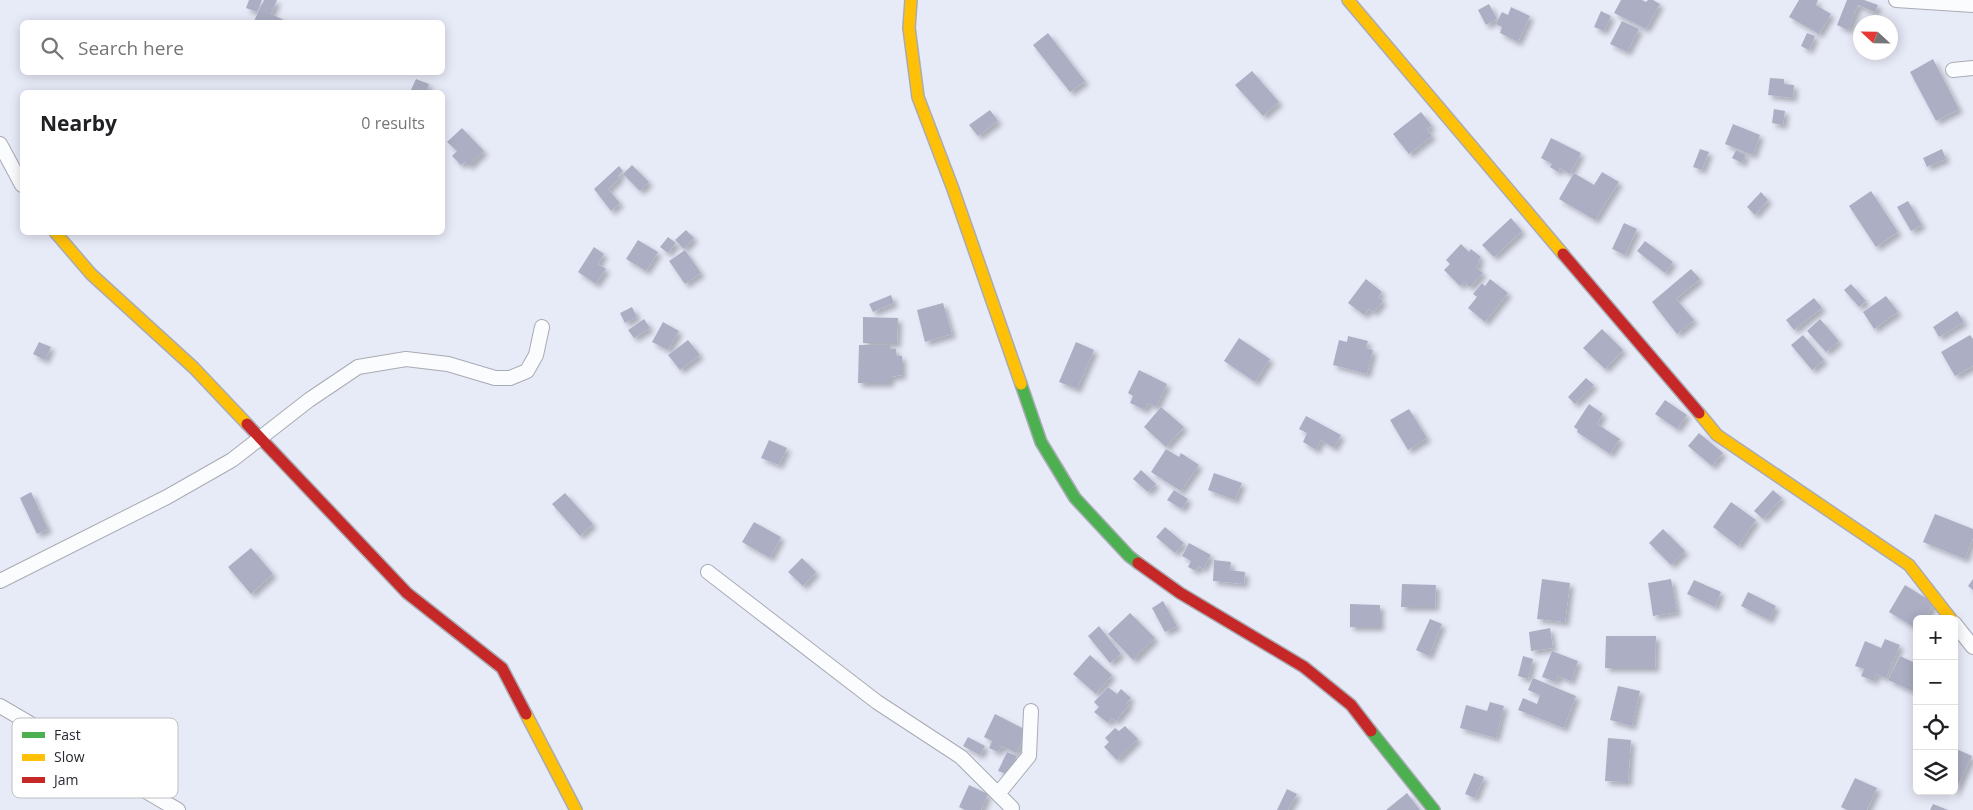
<!DOCTYPE html>
<html lang="en">
<head>
<meta charset="utf-8">
<style>
	:root { --surface:#fff; --page:#f6f6f6; --text:#202124; --muted:#757577; --line:#e0e0e0 }
	body { margin:0; font-family:"Open Sans",sans-serif; background:var(--page); color:var(--text) }
	.controls { position:absolute; right:15px; bottom:15px; display:grid; overflow:hidden; border-radius:8px; box-shadow:0 2px 12px #0003 }
	.controls button { width:45px; height:45px; display:grid; place-items:center; padding:0; border:0; border-bottom:1px solid var(--line); background:var(--surface); color:var(--text); font:25px sans-serif }
	.compass { position:absolute; left:1853px; top:15px; width:45px; height:45px; border-radius:50%; background:var(--surface); box-shadow:0 2px 12px #0003; rotate:292deg }
	.list { margin:0; padding:0; list-style:none }
	h2 { display:flex; justify-content:space-between; align-items:center; height:65px; margin:0; padding:0 20px; font-size:21px }
	h2 small { font-size:16px; font-weight:400; color:var(--muted) }
	.icon { flex:none; width:28px; height:28px; fill:none; stroke:currentColor; stroke-width:2; stroke-linecap:round; stroke-linejoin:round }
	.map { position:relative; flex:none; width:1973px; height:810px; overflow:hidden }
	.search { position:absolute; background:var(--surface); box-shadow:0 2px 12px #0003; left:20px; top:20px; width:425px; height:55px; display:flex; align-items:center; gap:12px; box-sizing:border-box; padding:0 18px; border-radius:8px; color:var(--muted); font-size:19px }
	.panel { position:absolute; background:var(--surface); box-shadow:0 2px 12px #0003; left:20px; top:90px; width:425px; height:145px; border-radius:8px }
	.map>svg:first-child { display:block }
</style>
</head>
<body>
<div class="map">
<svg width="1973" height="810" viewBox="0 0 1973 810">
	<defs>
		<filter id="shadow"><feDropShadow dx="4" dy="4" stdDeviation="2.5" flood-color="#0004"/></filter>
	</defs>
	<rect width="100%" height="100%" fill="#e7eaf7"/>
	<!-- building -->
	<path fill="#acafc4" filter="url(#shadow)" d="M 249,0 L 262,0 L 257,12 L 246,8 Z
		M 264,0 L 277,0 L 271,14 L 288,22 L 254,21 Z
		M 1621,0 L 1642,0 L 1646,2 L 1648,0 L 1653,0 L 1660,4 L 1646,29 L 1614,13 Z
		M 1799,0 L 1818,0 L 1816,5 L 1831,14 L 1819,34 L 1789,17 Z
		M 1847,0 L 1864,0 L 1878,5 L 1875,12 L 1858,5 L 1848,30 L 1837,25 Z
		M 1489,4 L 1497,19 L 1486,25 L 1478,10 Z
		M 1511,7 L 1530,16 L 1518,42 L 1500,33 L 1502,27 L 1496,24 L 1502,12 L 1508,15 Z
		M 1601,11 L 1611,16 L 1604,31 L 1594,27 Z
		M 1622,21 L 1639,29 L 1627,52 L 1610,44 Z
		M 1048,33 L 1085,81 L 1070,92 L 1033,45 Z
		M 1807,33 L 1815,36 L 1809,50 L 1801,46 Z
		M 1933,59 L 1959,109 L 1936,121 L 1910,72 Z
		M 1252,71 L 1279,102 L 1263,116 L 1235,85 Z
		M 1770,78 L 1784,79 L 1784,84 L 1794,85 L 1793,98 L 1768,95 Z
		M 416,79 L 429,84 L 426,92 L 410,92 Z
		M 1774,109 L 1785,111 L 1783,125 L 1772,123 Z
		M 990,110 L 998,121 L 978,136 L 969,125 Z
		M 1421,112 L 1432,126 L 1427,129 L 1432,136 L 1409,154 L 1393,134 Z
		M 1733,124 L 1760,135 L 1753,155 L 1725,144 Z
		M 462,128 L 484,151 L 469,166 L 465,162 L 461,165 L 452,156 L 457,151 L 447,142 Z
		M 1551,138 L 1581,153 L 1570,174 L 1560,168 L 1558,172 L 1550,167 L 1552,164 L 1541,158 Z
		M 1700,149 L 1709,152 L 1702,170 L 1693,167 Z
		M 1942,149 L 1946,159 L 1927,167 L 1923,158 Z
		M 1736,150 L 1746,155 L 1742,163 L 1732,158 Z
		M 632,165 L 649,182 L 640,191 L 623,174 Z
		M 619,166 L 623,171 L 618,176 L 620,178 L 608,189 L 620,203 L 611,211 L 594,189 Z
		M 1602,172 L 1619,182 L 1595,220 L 1559,199 L 1574,173 L 1594,185 Z
		M 1871,191 L 1898,232 L 1876,247 L 1849,206 Z
		M 1761,192 L 1768,200 L 1755,215 L 1747,207 Z
		M 1908,201 L 1922,225 L 1911,231 L 1897,207 Z
		M 1511,218 L 1522,231 L 1494,257 L 1482,245 Z
		M 1624,223 L 1637,229 L 1625,255 L 1612,249 Z
		M 686,230 L 694,238 L 684,249 L 675,240 Z
		M 668,237 L 676,243 L 668,253 L 660,247 Z
		M 638,240 L 658,252 L 646,271 L 626,259 Z
		M 1645,241 L 1673,262 L 1665,273 L 1637,251 Z
		M 1461,244 L 1469,252 L 1471,249 L 1481,257 L 1478,260 L 1480,263 L 1476,267 L 1483,273 L 1470,287 L 1464,282 L 1460,286 L 1444,270 L 1450,264 L 1446,260 Z
		M 594,247 L 604,254 L 598,264 L 606,269 L 596,284 L 578,272 Z
		M 685,250 L 701,273 L 685,284 L 669,261 Z
		M 1691,269 L 1700,279 L 1676,299 L 1694,320 L 1677,334 L 1652,302 Z
		M 1366,279 L 1382,292 L 1378,297 L 1383,301 L 1374,312 L 1369,309 L 1364,315 L 1348,303 Z
		M 1490,279 L 1508,293 L 1485,322 L 1468,308 L 1477,297 L 1473,294 L 1482,283 L 1485,286 Z
		M 1851,284 L 1866,301 L 1859,307 L 1844,290 Z
		M 891,295 L 894,303 L 873,312 L 869,304 Z
		M 1886,296 L 1898,312 L 1874,329 L 1863,312 Z
		M 1814,298 L 1822,308 L 1794,330 L 1786,320 Z
		M 943,303 L 952,334 L 925,342 L 917,310 Z
		M 632,307 L 637,317 L 625,323 L 620,313 Z
		M 1957,311 L 1964,322 L 1939,337 L 1933,327 Z
		M 863,317 L 898,318 L 897,343 L 863,343 Z
		M 644,319 L 650,328 L 634,338 L 628,330 Z
		M 1820,319 L 1839,341 L 1826,352 L 1807,331 Z
		M 663,322 L 679,331 L 668,350 L 652,342 Z
		M 1602,329 L 1623,350 L 1605,369 L 1583,348 Z
		M 1803,335 L 1824,360 L 1812,370 L 1791,345 Z
		M 1970,335 L 1973,339 L 1973,366 L 1955,376 L 1941,352 Z
		M 1348,336 L 1368,341 L 1366,348 L 1373,350 L 1367,374 L 1333,365 L 1339,340 L 1347,342 Z
		M 1239,338 L 1270,359 L 1255,382 L 1224,361 Z
		M 688,340 L 700,355 L 680,370 L 668,355 Z
		M 39,342 L 51,347 L 45,360 L 33,354 Z
		M 1076,342 L 1094,350 L 1077,389 L 1059,382 Z
		M 859,345 L 890,345 L 890,349 L 896,349 L 896,356 L 902,356 L 902,375 L 890,377 L 890,383 L 858,383 Z
		M 1139,370 L 1167,384 L 1156,407 L 1148,403 L 1145,410 L 1130,403 L 1133,396 L 1128,393 Z
		M 1586,378 L 1594,385 L 1575,404 L 1568,397 Z
		M 1665,400 L 1687,415 L 1677,429 L 1655,414 Z
		M 1589,404 L 1603,414 L 1597,424 L 1620,439 L 1610,454 L 1577,432 L 1578,430 L 1574,427 Z
		M 1161,407 L 1184,427 L 1166,447 L 1144,427 Z
		M 1409,409 L 1427,438 L 1408,450 L 1390,420 Z
		M 1306,416 L 1341,435 L 1334,448 L 1321,440 L 1316,450 L 1303,442 L 1307,433 L 1299,429 Z
		M 1699,433 L 1723,453 L 1712,466 L 1688,446 Z
		M 769,440 L 787,448 L 779,465 L 761,458 Z
		M 1166,449 L 1179,457 L 1181,453 L 1199,465 L 1181,491 L 1151,472 Z
		M 1141,470 L 1156,484 L 1148,492 L 1133,479 Z
		M 1214,473 L 1242,483 L 1235,500 L 1208,490 Z
		M 1174,490 L 1188,499 L 1182,509 L 1167,500 Z
		M 1773,490 L 1782,498 L 1763,519 L 1754,511 Z
		M 31,492 L 48,529 L 37,534 L 20,498 Z
		M 565,493 L 593,524 L 580,536 L 552,504 Z
		M 1731,502 L 1756,520 L 1738,546 L 1713,527 Z
		M 1935,514 L 1973,529 L 1973,538 L 1965,559 L 1923,542 Z
		M 754,522 L 781,537 L 770,558 L 742,542 Z
		M 1165,527 L 1184,543 L 1175,553 L 1156,537 Z
		M 1663,529 L 1685,551 L 1671,565 L 1649,543 Z
		M 1189,543 L 1211,555 L 1203,569 L 1199,566 L 1196,571 L 1188,567 L 1191,561 L 1182,556 Z
		M 251,548 L 273,574 L 251,594 L 228,567 Z
		M 802,558 L 816,572 L 803,586 L 788,572 Z
		M 1214,560 L 1231,562 L 1230,570 L 1245,572 L 1244,584 L 1213,581 Z
		M 1542,579 L 1570,583 L 1565,622 L 1537,619 Z
		M 1671,579 L 1677,612 L 1653,616 L 1648,583 Z
		M 1973,579 L 1973,590 L 1968,586 Z
		M 1694,580 L 1721,592 L 1715,607 L 1687,594 Z
		M 1402,584 L 1436,585 L 1435,607 L 1401,607 Z
		M 1905,585 L 1934,603 L 1925,619 L 1917,619 L 1917,629 L 1889,612 Z
		M 1748,592 L 1776,606 L 1769,620 L 1741,606 Z
		M 1163,601 L 1177,626 L 1165,632 L 1152,608 Z
		M 1350,604 L 1380,605 L 1380,627 L 1350,627 Z
		M 1130,613 L 1155,638 L 1133,660 L 1108,634 Z
		M 1430,619 L 1442,624 L 1429,656 L 1416,650 Z
		M 1099,626 L 1121,654 L 1110,663 L 1088,636 Z
		M 1550,628 L 1553,648 L 1531,651 L 1529,632 Z
		M 1606,636 L 1656,636 L 1655,668 L 1605,668 Z
		M 1885,639 L 1900,645 L 1886,678 L 1876,674 L 1874,681 L 1861,676 L 1864,669 L 1855,666 L 1865,641 L 1881,648 Z
		M 1552,651 L 1578,661 L 1571,681 L 1558,676 L 1556,682 L 1542,677 Z
		M 1090,655 L 1112,675 L 1096,694 L 1073,674 Z
		M 1523,656 L 1533,659 L 1528,679 L 1518,676 Z
		M 1900,656 L 1917,664 L 1917,693 L 1888,680 Z
		M 1533,678 L 1576,696 L 1564,728 L 1518,710 L 1523,698 L 1537,704 L 1540,695 L 1528,690 Z
		M 1618,686 L 1640,691 L 1632,726 L 1610,720 Z
		M 1108,687 L 1117,694 L 1121,689 L 1131,698 L 1127,703 L 1129,705 L 1116,721 L 1112,718 L 1108,723 L 1094,712 L 1099,707 L 1094,702 Z
		M 1490,702 L 1504,706 L 1496,738 L 1460,728 L 1466,705 L 1487,711 Z
		M 995,714 L 1028,731 L 1016,753 L 1002,746 L 998,752 L 989,748 L 992,741 L 984,737 Z
		M 1125,726 L 1138,739 L 1117,760 L 1104,747 L 1109,742 L 1105,738 L 1115,728 L 1119,731 Z
		M 968,737 L 985,746 L 980,755 L 963,746 Z
		M 1608,738 L 1631,740 L 1628,782 L 1605,781 Z
		M 1954,748 L 1972,756 L 1954,794 Z
		M 1007,752 L 1017,756 L 1009,775 L 998,771 Z
		M 1474,773 L 1484,777 L 1475,798 L 1465,794 Z
		M 1855,778 L 1877,788 L 1867,810 L 1847,810 L 1841,807 Z
		M 969,785 L 988,794 L 981,810 L 965,810 L 959,807 Z
		M 1287,789 L 1297,794 L 1288,810 L 1277,810 Z
		M 1407,793 L 1420,810 L 1386,810 Z
		M 1933,804 L 1948,810 L 1930,810 Z"/>
	<g fill="none" stroke-linecap="round" stroke-linejoin="round">
		<defs>
			<path id="street" d="M 1896,0 L 1973,5
				M 1953,70 L 1973,68
				M 0,144 L 22,185
				M 708,572 L 877,702 L 961,757 L 1012,808
				M 0,581 L 167,497 L 232,460 L 309,400 L 358,367 L 406,359 L 448,364 L 495,378 L 510,378 L 527,371 L 536,355 L 542,327
				M 1954,623 L 1973,647
				M 0,706 L 178,810
				M 998,794 L 1029,756 L 1031,711"/>
			<path id="fast" d="M 1021,384 L 1041,442 L 1075,498 L 1129,556 L 1138,563
				M 1371,731 L 1434,810"/>
			<path id="slow" d="M 911,0 L 909,28 L 918,97 L 953,189 L 1021,384
				M 1348,0 L 1563,254
				M 55,232 L 91,274 L 194,368 L 247,424
				M 1699,413 L 1717,435 L 1909,565 L 1951,619
				M 526,714 L 576,810"/>
			<path id="jam" d="M 1563,254 L 1699,413
				M 247,424 L 407,593 L 502,668 L 526,714
				M 1138,563 L 1180,593 L 1304,667 L 1351,705 L 1371,731"/>
		</defs>
		<!-- street casing -->
		<use href="#street" stroke="#a9abb4" stroke-width="16"/>
		<!-- fast casing -->
		<use href="#fast" stroke="#a9abb4" stroke-width="14"/>
		<!-- slow casing -->
		<use href="#slow" stroke="#a9abb4" stroke-width="14"/>
		<!-- jam casing -->
		<use href="#jam" stroke="#a9abb4" stroke-width="14"/>
		<!-- street -->
		<use href="#street" stroke="#fbfcfe" stroke-width="14"/>
		<!-- fast -->
		<use href="#fast" stroke="#4caf50" stroke-width="11"/>
		<!-- slow -->
		<use href="#slow" stroke="#ffc107" stroke-width="11"/>
		<!-- jam -->
		<use href="#jam" stroke="#c62828" stroke-width="11"/>
	</g>
	<!-- legend -->
	<rect x="12" y="718" width="166" height="80" rx="8" fill="#fff" stroke="#bebfc2" stroke-width="1"/>
	<rect x="22" y="732" width="23" height="6" fill="#4caf50"/>
	<rect x="22" y="754" width="23" height="7" fill="#ffc107"/>
	<rect x="22" y="777" width="23" height="6" fill="#c62828"/>
	<g font-size="14" fill="#282a32">
		<text x="54" y="740">Fast</text>
		<text x="54" y="762">Slow</text>
		<text x="54" y="785">Jam</text>
	</g>
</svg>
<div class="controls">
<button>+</button>
<button>−</button>
<button><svg class="icon" aria-label="locate" viewBox="0 0 24 24"><circle cx="12" cy="12" r="6"/><path d="M12 2v4M12 18v4M2 12h4M18 12h4"/></svg></button>
<button><svg class="icon" aria-label="layers" viewBox="0 0 24 24"><path d="M12 4l9 5-9 5-9-5zM3 14l9 5 9-5"/></svg></button>
</div>
<svg class="compass" viewBox="-18 -18 36 36"><path d="M0-13l5 13h-10z" fill="#e53935"/><path d="M0 13l5-13h-10z" fill="#757577"/></svg>
<div class="search"><svg class="icon" aria-label="search" viewBox="0 0 24 24"><circle cx="10" cy="10" r="6"/><path d="M15 15l6 6"/></svg>Search here</div>
<section class="panel">
<h2>Nearby<small>0 results</small></h2>
<ul class="list">
</ul>
</section>
</div>
</body>
</html>
